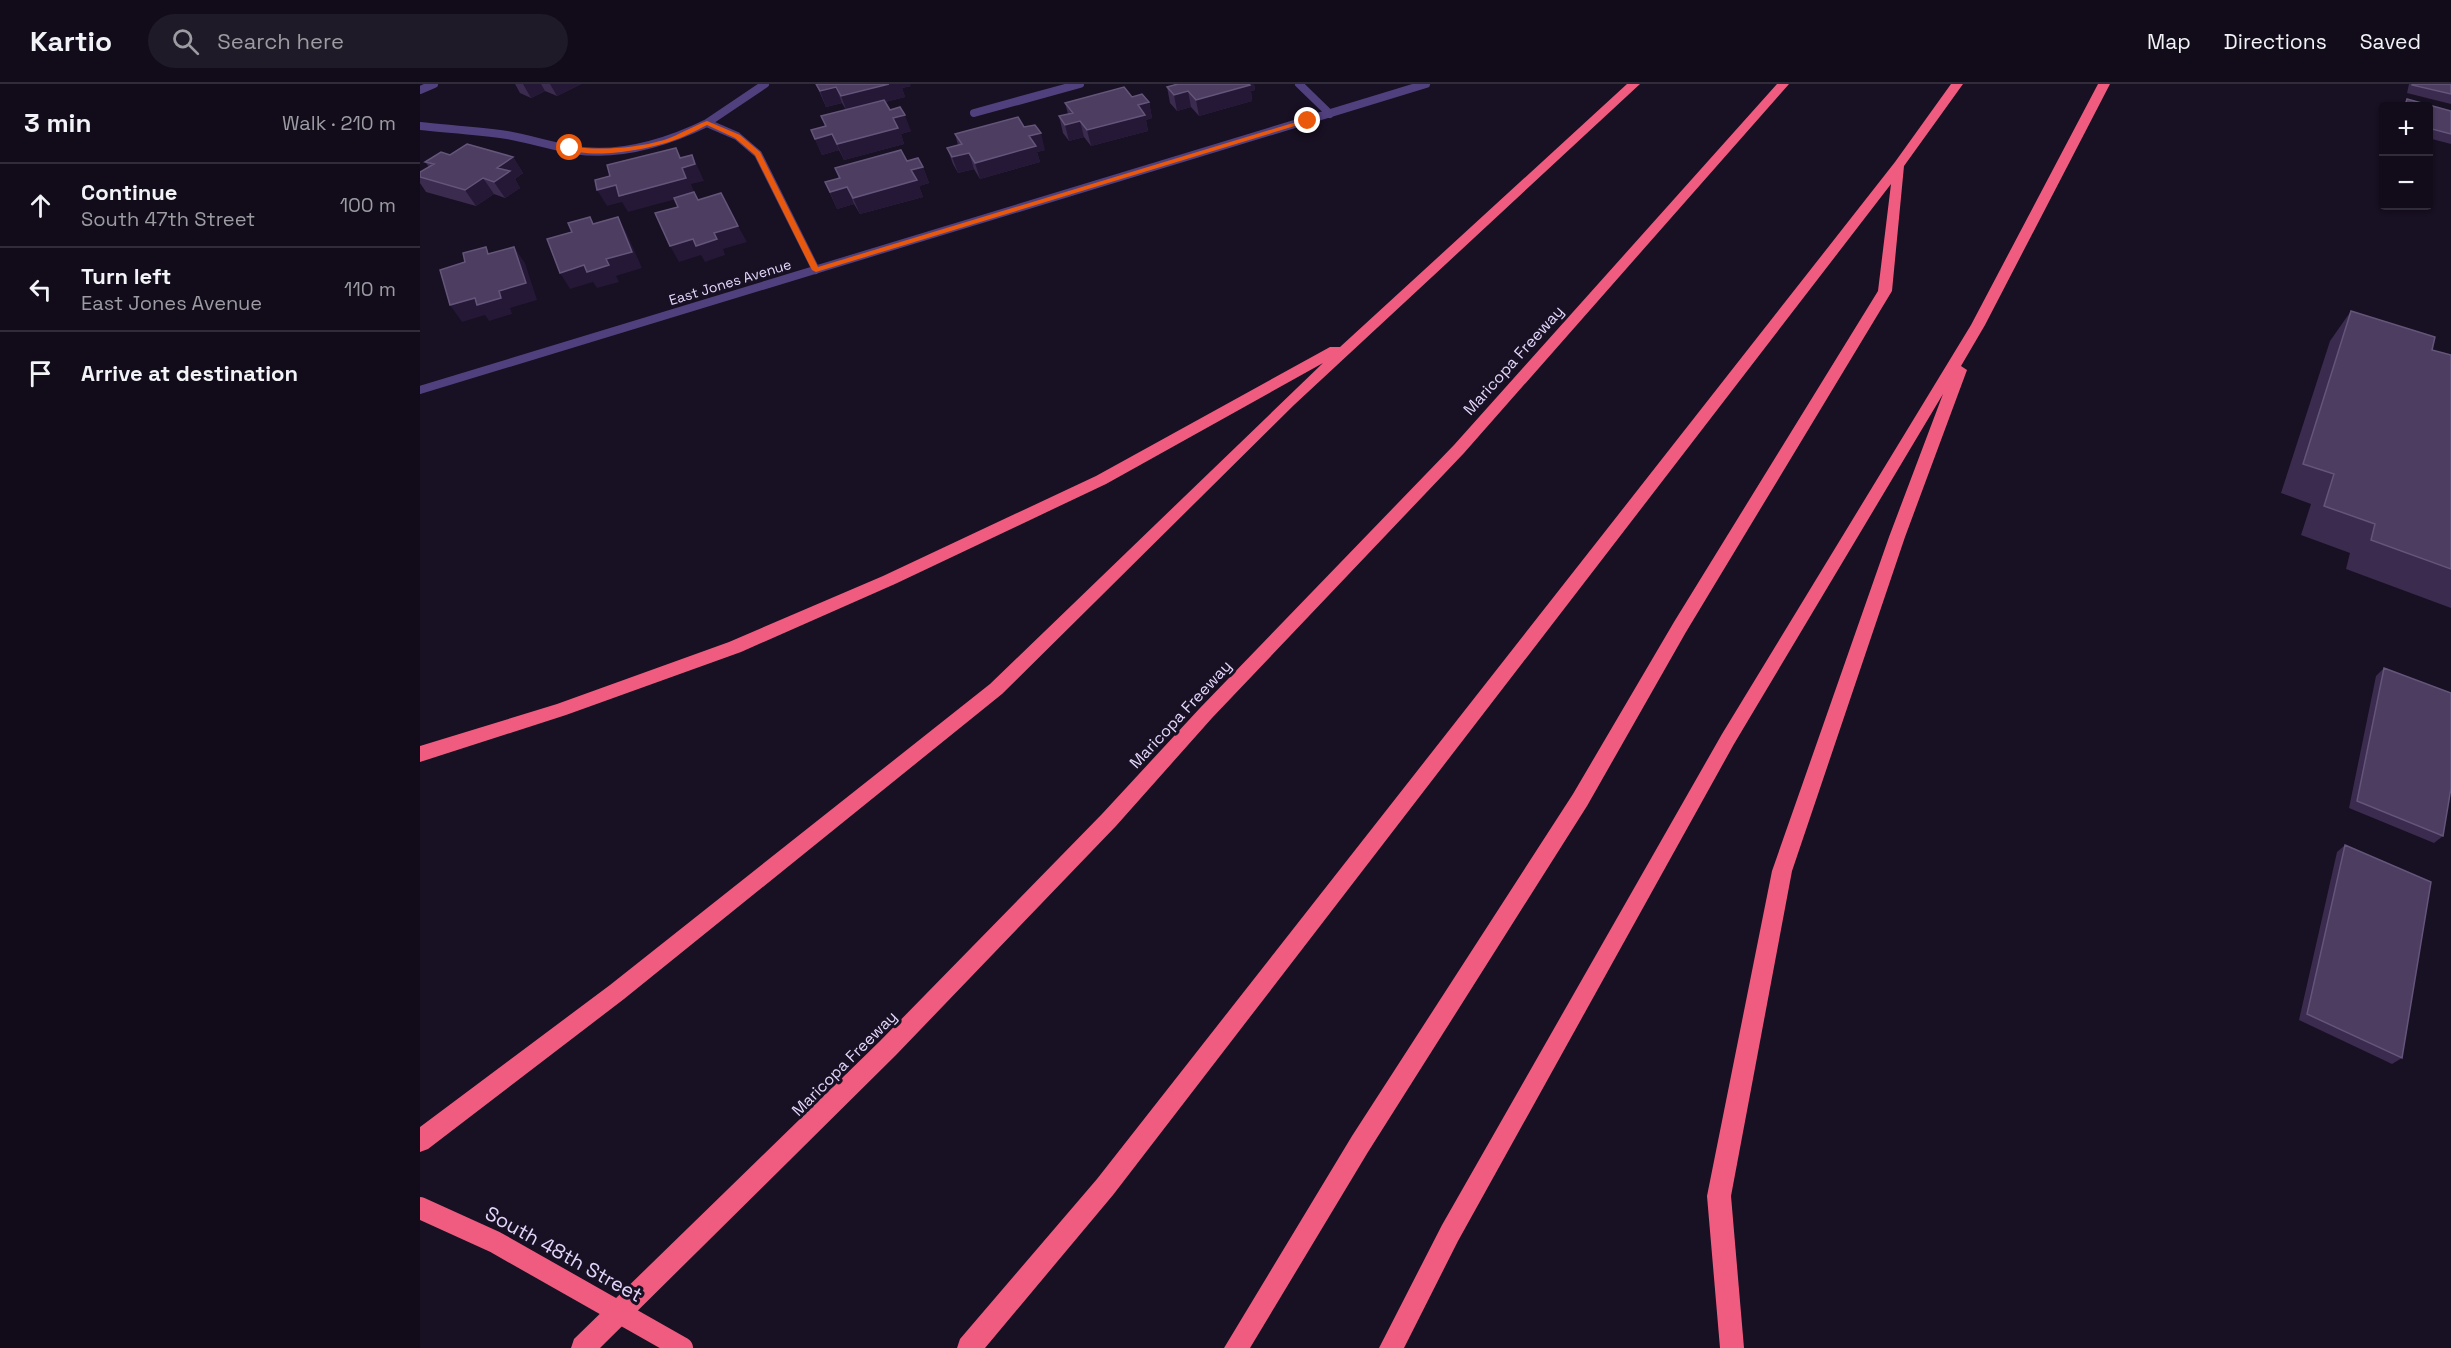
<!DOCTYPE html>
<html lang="en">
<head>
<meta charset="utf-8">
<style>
	:root { --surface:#120c1a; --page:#1f1a27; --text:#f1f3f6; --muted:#9c9ba2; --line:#312c39 }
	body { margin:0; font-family:"Space Grotesk",sans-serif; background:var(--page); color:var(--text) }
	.controls { position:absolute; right:18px; top:18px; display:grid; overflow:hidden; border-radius:6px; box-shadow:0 2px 4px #0004 }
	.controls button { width:54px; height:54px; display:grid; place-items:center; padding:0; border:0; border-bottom:2px solid var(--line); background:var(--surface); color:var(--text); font:30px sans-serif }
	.stop { position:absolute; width:18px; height:18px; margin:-14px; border:4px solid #ea580c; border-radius:50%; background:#fff }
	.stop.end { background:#ea580c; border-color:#fff; box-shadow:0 2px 6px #0008 }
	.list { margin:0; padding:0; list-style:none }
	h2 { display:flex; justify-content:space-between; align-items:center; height:78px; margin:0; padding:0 24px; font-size:26px }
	h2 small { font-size:20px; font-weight:400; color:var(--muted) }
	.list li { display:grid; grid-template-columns:39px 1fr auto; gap:18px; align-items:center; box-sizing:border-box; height:84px; padding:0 24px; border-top:2px solid var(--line) }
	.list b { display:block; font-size:22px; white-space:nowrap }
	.list p { margin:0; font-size:20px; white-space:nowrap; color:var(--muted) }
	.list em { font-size:20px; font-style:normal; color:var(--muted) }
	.icon { flex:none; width:33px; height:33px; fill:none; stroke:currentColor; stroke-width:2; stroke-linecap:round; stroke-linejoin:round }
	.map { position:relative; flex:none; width:2031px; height:1264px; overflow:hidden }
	header { display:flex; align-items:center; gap:36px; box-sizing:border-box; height:84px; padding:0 30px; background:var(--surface); border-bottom:2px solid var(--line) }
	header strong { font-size:28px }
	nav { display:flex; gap:33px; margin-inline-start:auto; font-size:21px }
	.search { width:420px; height:54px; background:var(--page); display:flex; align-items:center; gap:15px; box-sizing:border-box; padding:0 21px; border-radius:33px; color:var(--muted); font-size:22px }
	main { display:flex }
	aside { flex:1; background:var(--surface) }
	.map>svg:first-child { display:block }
</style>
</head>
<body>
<header>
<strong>Kartio</strong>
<div class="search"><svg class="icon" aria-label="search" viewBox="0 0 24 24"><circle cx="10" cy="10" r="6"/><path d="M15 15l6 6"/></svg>Search here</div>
<nav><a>Map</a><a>Directions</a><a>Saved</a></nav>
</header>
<main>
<aside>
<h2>3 min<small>Walk · 210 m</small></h2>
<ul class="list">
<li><svg class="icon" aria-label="ahead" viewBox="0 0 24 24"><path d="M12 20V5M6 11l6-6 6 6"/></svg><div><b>Continue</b><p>South 47th Street</p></div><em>100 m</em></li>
<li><svg class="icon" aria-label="left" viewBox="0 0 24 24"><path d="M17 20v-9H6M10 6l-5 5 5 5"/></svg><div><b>Turn left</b><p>East Jones Avenue</p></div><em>110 m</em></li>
<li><svg class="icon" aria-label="arrive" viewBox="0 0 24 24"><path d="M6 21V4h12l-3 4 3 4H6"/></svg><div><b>Arrive at destination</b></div></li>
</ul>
</aside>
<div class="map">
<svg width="2031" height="1264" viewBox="0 0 2031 1264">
	<rect width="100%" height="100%" fill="#181023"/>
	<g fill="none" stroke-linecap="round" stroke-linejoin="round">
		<!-- street -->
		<path stroke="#51407e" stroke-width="8" d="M 879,0 L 910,30
			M 0,6 L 14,0
			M 554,29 L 660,0
			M 287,39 L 345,0
			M 0,42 C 29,45 58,47 87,51 C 109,55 131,62 154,66 C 200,73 246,59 287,39 L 317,52 L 338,70 L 396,186
			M 0,306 L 1006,0"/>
		<!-- highway -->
		<path fill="#f05c7f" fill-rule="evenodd" d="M 1207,0 L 1220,0 L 874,321 L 582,610 L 204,915 L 8,1065 L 0,1068 L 0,1043 L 190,901 L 570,600 L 903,279 L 686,400 L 475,500 L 321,568 L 146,631 L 0,678 L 0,662 L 137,620 L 309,558 L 463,492 L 676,392 L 910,263 L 920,263 Z
			M 1357,0 L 1369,0 L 1044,369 L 792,634 L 696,742 L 476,971 L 180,1264 L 151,1264 L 154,1255 L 460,957 L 682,730 L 780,624 L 1034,361 Z
			M 1531,0 L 1543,0 L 1484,82 L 1472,207 L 1266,548 L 1167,722 L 948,1068 L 830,1264 L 804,1264 L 932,1052 L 1153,710 L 1254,538 L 1458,207 L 1471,100 L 693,1111 L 565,1264 L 537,1264 L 540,1255 L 677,1095 L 1475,78 Z
			M 1678,0 L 1690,0 L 1565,241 L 1541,282 L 1547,286 L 1485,453 L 1372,787 L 1311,1112 L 1324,1264 L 1300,1264 L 1287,1112 L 1352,787 L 1469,453 L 1523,310 L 1314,660 L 1038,1157 L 984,1264 L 959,1264 L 1022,1141 L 1302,650 L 1551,241 Z"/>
		<!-- highway-bridge -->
		<path stroke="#f05c7f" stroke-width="22" d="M 0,1124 L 75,1158 L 262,1264"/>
	</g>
	<!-- wall -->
	<path fill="#3b2b4f" d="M 95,0 L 161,0 L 137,12 L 125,7 L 111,14 L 100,9 Z
		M 396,0 L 491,2 L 482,4 L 485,13 L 465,18 L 470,26 L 491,47 L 481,50 L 484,60 L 424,76 L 419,66 L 402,71 L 391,46 L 405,42 L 401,32 L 426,26 L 422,19 L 406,23 Z
		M 754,0 L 834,0 L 835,6 L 831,7 L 832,17 L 779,32 L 771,23 L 757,27 L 750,19 L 747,3 L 754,1 Z
		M 1989,0 L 2031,0 L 2031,20 L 1987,9 Z
		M 712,13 L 729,18 L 732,34 L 726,36 L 728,47 L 671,62 L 664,53 L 649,57 L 643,49 L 639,32 L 648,30 L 645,19 Z
		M 1987,15 L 2031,27 L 2031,60 L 2008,54 L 2008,22 L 1983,22 Z
		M 604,43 L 625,66 L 617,68 L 620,78 L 560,95 L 554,85 L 538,89 L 533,80 L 527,64 L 538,61 L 535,50 Z
		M 30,71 L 93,73 L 103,89 L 95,95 L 100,104 L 85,114 L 74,110 L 56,122 L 6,108 L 0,99 L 0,88 L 9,83 L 5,78 Z
		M 487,77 L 503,83 L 509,99 L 499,102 L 503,113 L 440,130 L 434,120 L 417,125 L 405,98 L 419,95 L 415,84 Z
		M 1931,227 L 2012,266 L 2031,271 L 2031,524 L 1926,485 L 1930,469 L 1881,451 L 1891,420 L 1861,409 L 1910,257 Z
		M 1964,584 L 2023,752 L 2014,759 L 1929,724 L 1956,592 Z
		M 1925,761 L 1982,974 L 1972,980 L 1879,936 L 1917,768 Z"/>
	<!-- shaded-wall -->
	<path fill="#251836" d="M 103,0 L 121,0 L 125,7 L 111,14 Z
		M 130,0 L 161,0 L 137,12 Z
		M 469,0 L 490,0 L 491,2 L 482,4 L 485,13 L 427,28 L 421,12 Z
		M 823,0 L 834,0 L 835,6 L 831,7 L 832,17 L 779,32 L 776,16 Z
		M 416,3 L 422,19 L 406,23 L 400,7 Z
		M 768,7 L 771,23 L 757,27 L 754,11 Z
		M 729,18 L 732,34 L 726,36 L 728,47 L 671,62 L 667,46 L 718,21 Z
		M 485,31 L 491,47 L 481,50 L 484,60 L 424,76 L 417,60 L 473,34 Z
		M 660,37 L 664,53 L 649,57 L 645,41 Z
		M 621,49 L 625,66 L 617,68 L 620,78 L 560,95 L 555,79 L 609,52 Z
		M 412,50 L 419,66 L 402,71 L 395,55 Z
		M 256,64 L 265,80 L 272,71 L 280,88 L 284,97 L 271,100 L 275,110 L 208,128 L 202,118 L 187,122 L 177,106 L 262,84 Z
		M 549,69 L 554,85 L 538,89 L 532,73 Z
		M 93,73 L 103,89 L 95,95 L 100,104 L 85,114 L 74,98 L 77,84 Z
		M 503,83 L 509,99 L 499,102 L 503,113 L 440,130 L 433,114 L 491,86 Z
		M 63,94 L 74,110 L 56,122 L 45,106 Z
		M 427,103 L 434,120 L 417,125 L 410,108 Z
		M 198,133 L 207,150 L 222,184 L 196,192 L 199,198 L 177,204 L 173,198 L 150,205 L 140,189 L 186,175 Z
		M 318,142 L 327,158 L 303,165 L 305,171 L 285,178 L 281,171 L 259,178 L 250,162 Z
		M 94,163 L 105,179 L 117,216 L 90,224 L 92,230 L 69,237 L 65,231 L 42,238 L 30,221 Z"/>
	<!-- building -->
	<path fill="#4d3d61" stroke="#64557a" stroke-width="1.5" d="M 396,0 L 469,0 L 421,12 L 416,3 L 400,7 Z
		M 758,0 L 829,0 L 830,1 L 776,16 L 768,7 L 754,11 L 747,3 Z
		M 1992,0 L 2031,0 L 2031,10 L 1992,1 Z
		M 704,3 L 712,13 L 722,10 L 729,18 L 718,21 L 725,31 L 667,46 L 660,37 L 645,41 L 639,32 L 653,29 L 645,19 Z
		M 1987,15 L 2031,27 L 2031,50 L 2008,44 L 2008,22 L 1985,22 Z
		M 464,16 L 470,26 L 480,23 L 485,31 L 473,34 L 478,44 L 417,60 L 412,50 L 395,55 L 391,46 L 406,42 L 401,32 Z
		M 598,33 L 604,43 L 615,41 L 621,49 L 609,52 L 616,62 L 555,79 L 549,69 L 532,73 L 527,64 L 542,60 L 535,50 Z
		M 47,60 L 93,73 L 77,84 L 90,87 L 74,98 L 63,94 L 45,106 L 0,93 L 0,88 L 14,80 L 5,78 L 21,68 L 30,71 Z
		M 256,64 L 260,74 L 272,71 L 275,80 L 262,84 L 266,94 L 199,112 L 196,101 L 177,106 L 175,96 L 190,92 L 187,81 Z
		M 481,66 L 487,77 L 498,74 L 503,83 L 491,86 L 497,96 L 433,114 L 427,103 L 410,108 L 405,98 L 420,94 L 415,84 Z
		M 274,108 L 278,116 L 301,109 L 318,142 L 294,149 L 297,155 L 276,162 L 273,155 L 250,162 L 235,129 L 258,123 L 254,114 Z
		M 170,133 L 173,140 L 198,133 L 212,168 L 186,175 L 189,181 L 167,188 L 164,181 L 140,189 L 127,155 L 152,148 L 148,139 Z
		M 66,163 L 68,170 L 94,163 L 106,199 L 79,207 L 81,214 L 57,221 L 55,214 L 30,221 L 20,186 L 45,178 L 43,169 Z
		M 1931,227 L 2015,253 L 2012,266 L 2031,271 L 2031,485 L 1951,456 L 1955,440 L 1904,422 L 1914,390 L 1883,380 Z
		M 1964,584 L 2031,609 L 2031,704 L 2023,752 L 1937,717 Z
		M 1925,761 L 2011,798 L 1982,974 L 1887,930 Z"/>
	<!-- route -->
	<path fill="#ea580c" d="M 886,35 L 891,37 L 396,188 L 392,186 L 335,71 L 315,54 L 287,41 C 275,47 262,54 249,58 C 224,66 169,76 146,64 L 150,63 C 181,66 213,65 244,56 C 259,51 273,42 287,37 L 320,51 L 340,68 L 398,183 Z"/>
	<g text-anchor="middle" stroke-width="6" stroke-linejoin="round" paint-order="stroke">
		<!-- far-street labels -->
		<g font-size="14" fill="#e3d6fb" stroke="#181023">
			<text transform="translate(310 198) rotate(-17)" y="5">East Jones Avenue</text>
		</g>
		<!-- street labels -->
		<g font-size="16" fill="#e3d6fb" stroke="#181023">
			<text transform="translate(1093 276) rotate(-48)" y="6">Maricopa Freeway</text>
			<text transform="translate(760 630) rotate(-47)" y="6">Maricopa Freeway</text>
			<text transform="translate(424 979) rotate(-45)" y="6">Maricopa Freeway</text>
		</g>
		<!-- near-street labels -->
		<g font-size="20" fill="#e3d6fb" stroke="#181023">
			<text transform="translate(144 1170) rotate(29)" y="7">South 48th Street</text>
		</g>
	</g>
</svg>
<div class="controls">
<button>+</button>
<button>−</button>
</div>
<div class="stop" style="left:150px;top:64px"></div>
<div class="stop end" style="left:888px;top:37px"></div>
</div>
</main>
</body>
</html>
